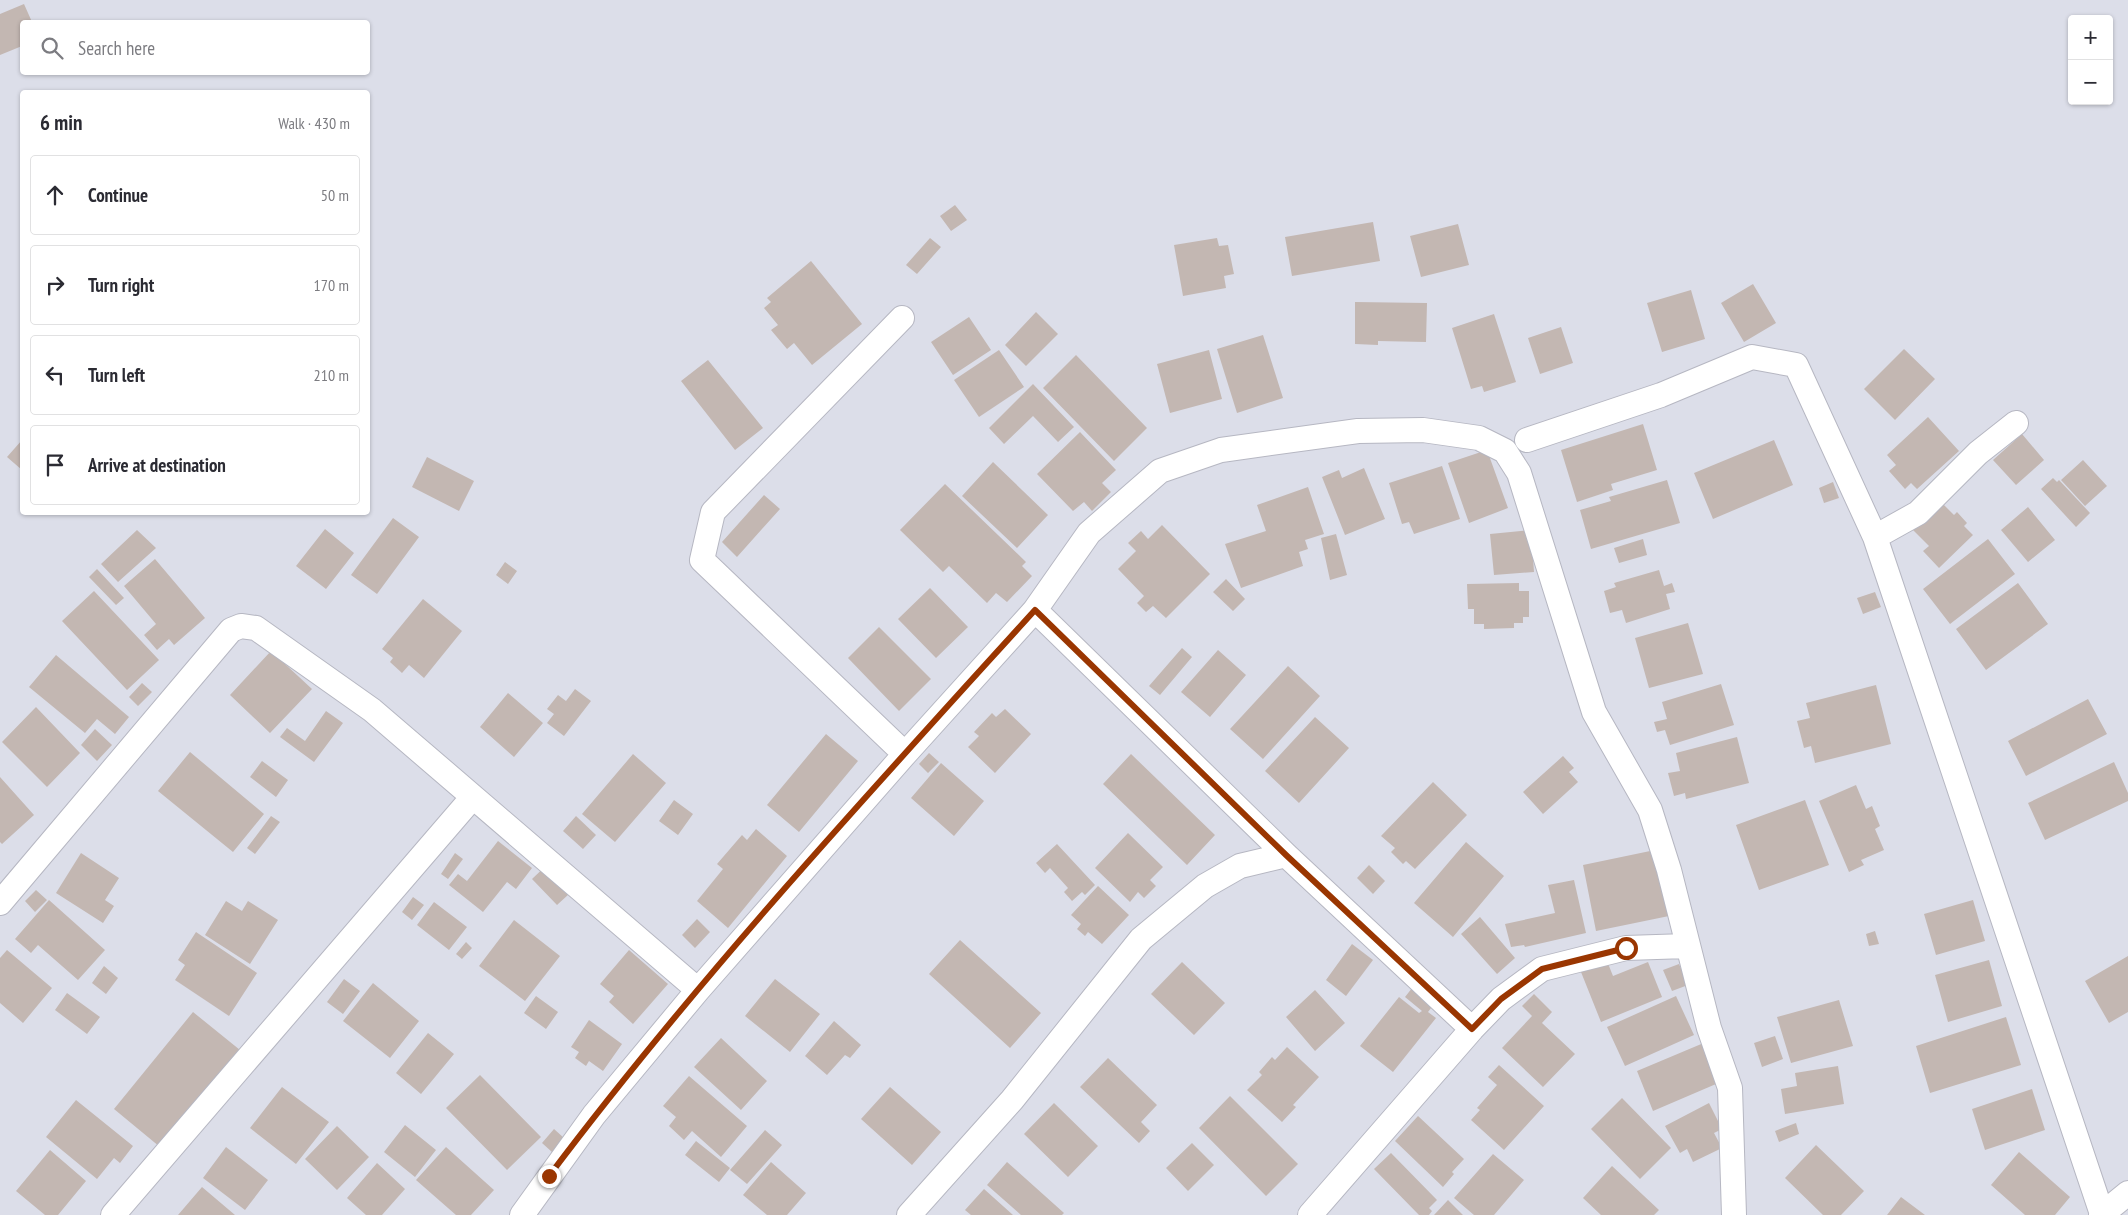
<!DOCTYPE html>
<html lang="en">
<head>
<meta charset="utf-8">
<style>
	:root { --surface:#fff; --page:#f7f7f7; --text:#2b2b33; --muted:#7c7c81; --line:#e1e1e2 }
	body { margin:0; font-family:"PT Sans Narrow",sans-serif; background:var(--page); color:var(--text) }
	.controls { position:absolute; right:15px; top:15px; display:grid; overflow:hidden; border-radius:5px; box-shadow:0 1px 4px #0004 }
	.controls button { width:45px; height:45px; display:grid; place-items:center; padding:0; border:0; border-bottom:1px solid var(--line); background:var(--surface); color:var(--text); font:25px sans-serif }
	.stop { position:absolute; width:15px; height:15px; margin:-11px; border:4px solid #9a3601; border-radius:50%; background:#fff }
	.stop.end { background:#9a3601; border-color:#fff; box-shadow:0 1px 5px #0008 }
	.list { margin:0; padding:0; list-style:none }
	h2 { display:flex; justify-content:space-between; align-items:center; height:65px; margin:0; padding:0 20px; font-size:21px }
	h2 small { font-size:16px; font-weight:400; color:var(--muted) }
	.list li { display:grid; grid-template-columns:32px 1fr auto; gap:15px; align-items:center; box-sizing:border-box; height:80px; margin:0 10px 10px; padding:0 10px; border:1px solid var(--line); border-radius:5px }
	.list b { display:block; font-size:19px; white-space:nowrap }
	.list em { font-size:16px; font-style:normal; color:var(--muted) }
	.icon { flex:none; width:28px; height:28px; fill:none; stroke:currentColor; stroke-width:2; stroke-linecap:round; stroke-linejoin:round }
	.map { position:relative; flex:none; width:2128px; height:1215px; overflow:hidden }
	.search { position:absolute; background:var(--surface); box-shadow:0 1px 4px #0004; left:20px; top:20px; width:350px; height:55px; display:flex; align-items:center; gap:12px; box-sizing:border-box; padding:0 18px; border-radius:5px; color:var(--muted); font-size:19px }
	.panel { position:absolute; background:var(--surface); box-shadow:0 1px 4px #0004; left:20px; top:90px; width:350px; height:425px; border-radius:5px }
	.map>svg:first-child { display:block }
</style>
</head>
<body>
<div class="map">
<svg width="2128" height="1215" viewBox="0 0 2128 1215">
	<rect width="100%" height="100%" fill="#dcdee9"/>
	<!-- building -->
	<path fill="#c3b7b2" d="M 24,4 L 32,22 L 22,22 L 22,46 L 0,55 L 0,14 Z
		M 955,205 L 967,220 L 951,231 L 940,216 Z
		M 1373,222 L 1380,261 L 1292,276 L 1285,237 Z
		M 1458,224 L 1469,265 L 1421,277 L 1410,236 Z
		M 930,238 L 941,247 L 917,274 L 906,265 Z
		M 1217,238 L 1219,246 L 1228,245 L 1234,274 L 1224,276 L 1226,288 L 1183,296 L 1174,245 Z
		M 811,261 L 862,324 L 812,365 L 794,343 L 787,349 L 771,330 L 778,325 L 764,308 L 771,302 L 767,298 Z
		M 1753,284 L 1776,323 L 1744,342 L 1721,303 Z
		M 1691,290 L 1705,339 L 1662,352 L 1647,303 Z
		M 1355,302 L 1427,303 L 1426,342 L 1378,341 L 1378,345 L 1355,344 Z
		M 1036,312 L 1058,334 L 1026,366 L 1005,345 Z
		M 1494,314 L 1516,382 L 1484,392 L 1482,386 L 1471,389 L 1452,328 Z
		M 969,317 L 991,350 L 953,375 L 931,342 Z
		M 1561,327 L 1573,363 L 1540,374 L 1528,338 Z
		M 1263,335 L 1283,398 L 1237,413 L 1217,349 Z
		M 1904,349 L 1935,379 L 1895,420 L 1864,389 Z
		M 999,350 L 1024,387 L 979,417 L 954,380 Z
		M 1209,350 L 1222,399 L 1170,413 L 1157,364 Z
		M 1076,355 L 1147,428 L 1114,461 L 1043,388 Z
		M 708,360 L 763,428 L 735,450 L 681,381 Z
		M 1033,384 L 1074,427 L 1058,442 L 1033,416 L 1004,444 L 989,428 Z
		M 1928,417 L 1959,451 L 1917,489 L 1911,483 L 1905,489 L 1889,471 L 1896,465 L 1887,455 Z
		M 1643,424 L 1657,470 L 1611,484 L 1613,490 L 1577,502 L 1561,450 Z
		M 1080,432 L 1116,470 L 1102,483 L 1111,492 L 1092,511 L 1084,502 L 1073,511 L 1037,474 Z
		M 2022,434 L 2044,460 L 2016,485 L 1993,460 Z
		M 22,440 L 22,470 L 7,457 Z
		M 1774,440 L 1793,485 L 1713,519 L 1694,473 Z
		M 1487,450 L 1508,508 L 1469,523 L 1448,463 Z
		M 427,457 L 474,481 L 459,511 L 412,487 Z
		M 2083,460 L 2107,486 L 2085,506 L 2061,480 Z
		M 993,462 L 1048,515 L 1017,548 L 962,496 Z
		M 1442,466 L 1460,519 L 1414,534 L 1409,522 L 1402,524 L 1389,483 Z
		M 1364,468 L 1385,519 L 1345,535 L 1322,477 L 1339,470 L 1342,478 Z
		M 2053,478 L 2057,482 L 2059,480 L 2090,513 L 2076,527 L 2041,489 Z
		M 1667,480 L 1680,523 L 1591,549 L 1580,510 L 1611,501 L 1609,497 Z
		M 1833,482 L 1839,498 L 1824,503 L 1819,488 Z
		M 945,484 L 1026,562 L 1022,566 L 1032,576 L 1007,602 L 996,593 L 987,603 L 949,566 L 943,572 L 900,530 Z
		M 1308,487 L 1324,534 L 1305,540 L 1308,549 L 1299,552 L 1303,566 L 1241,588 L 1225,544 L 1266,531 L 1257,505 Z
		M 764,495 L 780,509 L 737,557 L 722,542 Z
		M 1940,501 L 1954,515 L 1957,512 L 1967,523 L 1964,526 L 1973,535 L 1939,568 L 1923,551 L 1929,546 L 1912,529 Z
		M 2028,507 L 2055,540 L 2028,562 L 2001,530 Z
		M 393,518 L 419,537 L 377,594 L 351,575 Z
		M 1162,525 L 1210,574 L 1166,618 L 1153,606 L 1146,612 L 1137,603 L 1144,596 L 1118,569 L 1136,551 L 1128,543 L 1141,531 L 1148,539 Z
		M 325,529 L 354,553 L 326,589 L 296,566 Z
		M 137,530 L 156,548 L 118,582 L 101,564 Z
		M 1531,530 L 1534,572 L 1494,575 L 1490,534 Z
		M 1336,534 L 1347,575 L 1330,580 L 1321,538 Z
		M 1643,539 L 1647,555 L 1619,563 L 1614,548 Z
		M 1988,539 L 2015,574 L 1950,624 L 1923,589 Z
		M 155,559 L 205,618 L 174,645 L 169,639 L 157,650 L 144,635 L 156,624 L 124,586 Z
		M 505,562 L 517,571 L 508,584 L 496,575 Z
		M 97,569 L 124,598 L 116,605 L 89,577 Z
		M 1659,570 L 1664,586 L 1672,583 L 1675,592 L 1666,594 L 1670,609 L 1626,623 L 1622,610 L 1610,613 L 1604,591 L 1616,587 L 1614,583 Z
		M 1226,579 L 1245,599 L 1233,611 L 1213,592 Z
		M 1519,583 L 1519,591 L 1529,591 L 1529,617 L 1523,617 L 1523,623 L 1514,623 L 1514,628 L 1484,629 L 1484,624 L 1474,624 L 1474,609 L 1468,609 L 1467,584 Z
		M 2018,583 L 2048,624 L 1986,670 L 1956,629 Z
		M 930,588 L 968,627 L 936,658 L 898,619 Z
		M 94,591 L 159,660 L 127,690 L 62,621 Z
		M 1875,592 L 1881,607 L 1863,614 L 1857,598 Z
		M 423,599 L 462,631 L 424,678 L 409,665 L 402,673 L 390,662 L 393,658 L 382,649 Z
		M 1688,623 L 1703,674 L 1649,688 L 1635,638 Z
		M 879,627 L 931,679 L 899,711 L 848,658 Z
		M 1182,648 L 1192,657 L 1160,695 L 1149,686 Z
		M 1218,650 L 1246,675 L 1210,717 L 1181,692 Z
		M 271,651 L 312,689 L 270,733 L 230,695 Z
		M 56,655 L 129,717 L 115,734 L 97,719 L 85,733 L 29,687 Z
		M 1288,666 L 1320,696 L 1263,759 L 1230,729 Z
		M 142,683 L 152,692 L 138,706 L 129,697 Z
		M 1721,684 L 1734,725 L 1670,745 L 1665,730 L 1657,732 L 1654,722 L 1667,719 L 1662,702 Z
		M 1876,685 L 1891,744 L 1815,763 L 1811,746 L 1804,748 L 1797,721 L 1810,718 L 1806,703 Z
		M 575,689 L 591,701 L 564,736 L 547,723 L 554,714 L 547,709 L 558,695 L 566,701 Z
		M 508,693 L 543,723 L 514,757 L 480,727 Z
		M 2088,699 L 2107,734 L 2026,776 L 2008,741 Z
		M 36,707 L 80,753 L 47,787 L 2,742 Z
		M 1005,709 L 1031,734 L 995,773 L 968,747 L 979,736 L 974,732 L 992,713 L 996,717 Z
		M 326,711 L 343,723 L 314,762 L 280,737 L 287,728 L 305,741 Z
		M 1315,717 L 1349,748 L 1299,803 L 1265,771 Z
		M 95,729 L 112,745 L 97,761 L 81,745 Z
		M 826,734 L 858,761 L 799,832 L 767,805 Z
		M 1737,737 L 1749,783 L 1686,799 L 1685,793 L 1674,796 L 1668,773 L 1680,771 L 1676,753 Z
		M 190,752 L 264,814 L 233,852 L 158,791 Z
		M 929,753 L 939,762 L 928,773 L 919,764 Z
		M 633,754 L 666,783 L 615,842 L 582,814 Z
		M 1131,754 L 1215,835 L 1187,865 L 1103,784 Z
		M 1563,756 L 1574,768 L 1569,772 L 1578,782 L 1543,814 L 1523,792 Z
		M 262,761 L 288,780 L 276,797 L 250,777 Z
		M 2114,762 L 2128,793 L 2128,801 L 2045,840 L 2028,803 Z
		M 941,763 L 984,801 L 954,836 L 911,798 Z
		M 0,777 L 34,815 L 2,844 L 0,842 Z
		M 1433,782 L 1467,815 L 1415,869 L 1406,861 L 1403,864 L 1391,852 L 1395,848 L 1381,836 Z
		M 1856,785 L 1866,809 L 1872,806 L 1880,826 L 1875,829 L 1884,850 L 1861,860 L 1864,865 L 1849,872 L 1819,801 Z
		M 674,800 L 693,814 L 678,835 L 659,821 Z
		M 1805,800 L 1829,865 L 1759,890 L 1736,825 Z
		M 271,816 L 280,822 L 255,854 L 247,848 Z
		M 576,816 L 596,835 L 583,849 L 563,831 Z
		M 756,829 L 787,856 L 728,928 L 697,901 L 723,869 L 717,864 L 742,835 L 747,840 Z
		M 1128,833 L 1163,867 L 1150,880 L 1156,886 L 1144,898 L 1138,892 L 1130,902 L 1095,868 Z
		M 498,841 L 532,868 L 516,889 L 507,882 L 483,912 L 449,885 L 458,874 L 467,881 Z
		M 1466,842 L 1504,876 L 1453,937 L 1414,903 Z
		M 1057,844 L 1095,885 L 1085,895 L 1082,892 L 1072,901 L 1064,892 L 1068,888 L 1050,868 L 1045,873 L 1036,863 Z
		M 1655,850 L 1669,916 L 1596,931 L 1583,865 Z
		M 81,853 L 119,878 L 105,900 L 114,906 L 103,923 L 56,893 Z
		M 455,853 L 463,859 L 448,879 L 441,874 Z
		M 553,859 L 584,892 L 575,900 L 569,894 L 557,905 L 532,879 Z
		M 1369,865 L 1385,881 L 1373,894 L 1357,878 Z
		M 1574,880 L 1586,933 L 1525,947 L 1524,945 L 1511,947 L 1505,924 L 1555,913 L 1548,885 Z
		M 1098,886 L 1129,915 L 1102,944 L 1088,932 L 1085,936 L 1077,929 L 1081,924 L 1071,915 Z
		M 36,890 L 47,900 L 35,912 L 25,901 Z
		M 413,897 L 424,905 L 412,920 L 402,912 Z
		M 49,900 L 105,950 L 78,980 L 38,945 L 31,953 L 15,939 Z
		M 1973,900 L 1985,941 L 1936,955 L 1924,914 Z
		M 226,901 L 242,911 L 248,901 L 278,920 L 250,964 L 205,935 Z
		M 434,902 L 467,927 L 449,950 L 417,925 Z
		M 1480,917 L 1515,958 L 1497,974 L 1461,934 Z
		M 697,919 L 710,932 L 695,948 L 682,935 Z
		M 514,920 L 560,956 L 525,1001 L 479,966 Z
		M 1875,931 L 1879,944 L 1869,946 L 1866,934 Z
		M 196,932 L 257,973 L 229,1016 L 175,980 L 185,965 L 178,960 Z
		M 960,940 L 1041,1013 L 1010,1048 L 929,974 Z
		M 466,942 L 472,948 L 462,959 L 456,954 Z
		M 1352,944 L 1373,960 L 1346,996 L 1326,980 Z
		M 7,950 L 52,988 L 23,1023 L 0,1003 L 0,958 Z
		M 629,950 L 668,984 L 633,1024 L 609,1002 L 614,996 L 600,984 Z
		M 1605,956 L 1613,976 L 1648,962 L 1662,997 L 1601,1022 L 1579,967 Z
		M 2128,956 L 2128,1012 L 2109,1023 L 2085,981 Z
		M 1989,960 L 2002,1006 L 1948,1022 L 1935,975 Z
		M 1182,962 L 1225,1003 L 1194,1035 L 1151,994 Z
		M 1679,964 L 1688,985 L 1672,991 L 1663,970 Z
		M 104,966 L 118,978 L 106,994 L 92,983 Z
		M 344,979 L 360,991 L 343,1014 L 327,1002 Z
		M 775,979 L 820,1014 L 790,1052 L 745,1016 Z
		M 373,983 L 419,1021 L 390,1058 L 343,1021 Z
		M 1416,983 L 1437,1000 L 1428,1012 L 1436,1018 L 1393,1072 L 1360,1046 L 1399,997 L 1419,1013 L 1422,1011 L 1405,997 Z
		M 1315,990 L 1345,1023 L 1315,1051 L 1286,1017 Z
		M 67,993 L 100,1017 L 87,1034 L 55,1010 Z
		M 1534,994 L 1552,1012 L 1542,1023 L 1575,1054 L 1543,1087 L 1502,1048 L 1532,1016 L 1522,1006 Z
		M 536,996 L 558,1012 L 546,1029 L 524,1013 Z
		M 1676,996 L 1694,1035 L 1625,1066 L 1607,1027 Z
		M 1839,1000 L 1853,1046 L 1791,1063 L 1777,1017 Z
		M 193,1012 L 240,1050 L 160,1147 L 114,1109 Z
		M 2006,1017 L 2021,1065 L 1930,1093 L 1916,1046 Z
		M 589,1020 L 622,1044 L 603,1071 L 589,1061 L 586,1066 L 575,1058 L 579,1052 L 571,1047 Z
		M 834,1021 L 861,1045 L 850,1058 L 845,1055 L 827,1075 L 805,1056 Z
		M 428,1033 L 454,1054 L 421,1094 L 396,1073 Z
		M 1775,1036 L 1783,1059 L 1762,1067 L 1754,1043 Z
		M 721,1038 L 767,1081 L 741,1110 L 694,1067 Z
		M 1706,1042 L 1723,1081 L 1653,1111 L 1637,1071 Z
		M 1287,1047 L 1319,1077 L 1293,1105 L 1296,1107 L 1282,1122 L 1247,1090 L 1262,1075 L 1259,1072 L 1272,1057 L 1275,1060 Z
		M 1108,1058 L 1157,1105 L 1141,1122 L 1150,1131 L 1139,1143 L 1080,1087 Z
		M 1499,1065 L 1544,1106 L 1504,1150 L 1471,1120 L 1480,1110 L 1477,1108 L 1497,1085 L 1488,1077 Z
		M 1838,1066 L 1844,1104 L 1785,1114 L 1781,1089 L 1797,1086 L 1795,1073 Z
		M 480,1075 L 541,1137 L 507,1170 L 446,1108 Z
		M 689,1076 L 747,1126 L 721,1157 L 692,1131 L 684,1140 L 669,1126 L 676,1117 L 663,1106 Z
		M 282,1087 L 329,1122 L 296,1164 L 250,1128 Z
		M 890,1087 L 941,1132 L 912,1165 L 861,1119 Z
		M 2032,1089 L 2045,1130 L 1985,1150 L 1972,1109 Z
		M 1230,1096 L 1298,1164 L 1266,1196 L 1199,1128 Z
		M 1622,1098 L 1671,1148 L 1640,1179 L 1591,1129 Z
		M 76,1100 L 133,1146 L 120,1163 L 114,1158 L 97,1179 L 46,1137 Z
		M 1054,1103 L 1098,1146 L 1068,1177 L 1024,1134 Z
		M 1709,1103 L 1722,1129 L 1714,1133 L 1722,1148 L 1693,1162 L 1687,1149 L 1680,1153 L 1665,1126 Z
		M 1418,1116 L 1464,1159 L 1452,1172 L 1454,1174 L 1443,1187 L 1395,1141 Z
		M 1796,1123 L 1799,1134 L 1779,1142 L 1775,1131 Z
		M 405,1125 L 436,1150 L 415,1177 L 384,1152 Z
		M 337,1126 L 369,1157 L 337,1190 L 305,1159 Z
		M 554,1129 L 564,1138 L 552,1152 L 542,1143 Z
		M 765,1130 L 782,1145 L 747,1184 L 730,1170 Z
		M 696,1141 L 730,1168 L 719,1182 L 685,1155 Z
		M 1192,1143 L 1214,1165 L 1188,1191 L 1166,1168 Z
		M 1816,1145 L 1864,1191 L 1841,1215 L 1823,1215 L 1785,1178 Z
		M 226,1147 L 268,1180 L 245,1210 L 203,1178 Z
		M 446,1147 L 494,1190 L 471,1215 L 456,1215 L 416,1180 Z
		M 50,1150 L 86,1181 L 58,1215 L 45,1215 L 16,1191 Z
		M 2019,1152 L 2070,1197 L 2055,1215 L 2025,1215 L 1991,1185 Z
		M 1391,1153 L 1437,1200 L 1429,1208 L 1432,1211 L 1429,1215 L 1419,1215 L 1374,1169 Z
		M 1493,1154 L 1524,1180 L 1494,1215 L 1474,1215 L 1454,1198 Z
		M 771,1162 L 806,1193 L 787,1215 L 767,1215 L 743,1195 Z
		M 1007,1162 L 1064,1213 L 1062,1215 L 1021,1215 L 987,1185 Z
		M 377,1163 L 405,1189 L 382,1215 L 366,1215 L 347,1198 Z
		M 1612,1166 L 1659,1210 L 1654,1215 L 1601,1215 L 1583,1198 Z
		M 202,1187 L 235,1215 L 178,1215 Z
		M 984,1189 L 1013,1215 L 971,1215 L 965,1210 Z
		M 1901,1197 L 1925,1215 L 1887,1215 Z
		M 1448,1200 L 1463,1215 L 1434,1215 Z"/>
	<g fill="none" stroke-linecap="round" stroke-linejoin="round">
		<defs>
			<path id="street" d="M 902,318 L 713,512 L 702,560 L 905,754
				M 1527,440 L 1661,395 L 1752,357 L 1796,365 L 1875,537 L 2102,1214
				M 1875,537 L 1918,513 L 1978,453 L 2016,423
				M 1035,610 L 1286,855 L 1472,1029
				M 0,903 L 231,630 L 241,626 L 256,628 L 372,710 L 698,990
				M 113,1215 L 472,798
				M 522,1215 L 594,1115 L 698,990 L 905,754 L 1035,610 L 1089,533 L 1160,471 L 1221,450 L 1358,431 L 1423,430 L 1479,438 L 1505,451 L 1519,473 L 1594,712 L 1650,810 L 1669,870 L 1709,1028 L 1730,1088 L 1734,1215
				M 909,1215 L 1012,1100 L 1141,939 L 1205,886 L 1240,866 L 1286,855
				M 1310,1215 L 1472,1029 L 1501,999 L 1542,969 L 1626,948 L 1687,946
				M 2101,1215 L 2128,1193"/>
		</defs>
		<!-- street casing -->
		<use href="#street" stroke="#b6b7c2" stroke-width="26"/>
		<!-- street -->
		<use href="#street" stroke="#fff" stroke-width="24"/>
	</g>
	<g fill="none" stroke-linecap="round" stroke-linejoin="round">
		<!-- route -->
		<path stroke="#9a3601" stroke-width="6" d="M 549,1176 C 698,978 869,793 1035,610 L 1286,855 L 1472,1029 L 1501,999 L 1542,969 L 1626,948"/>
	</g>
</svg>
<div class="controls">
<button>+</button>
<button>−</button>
</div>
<div class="stop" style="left:1626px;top:948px"></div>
<div class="stop end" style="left:549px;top:1176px"></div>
<div class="search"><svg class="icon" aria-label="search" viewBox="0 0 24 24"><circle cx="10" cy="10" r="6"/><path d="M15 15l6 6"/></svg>Search here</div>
<section class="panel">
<h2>6 min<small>Walk · 430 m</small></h2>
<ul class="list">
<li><svg class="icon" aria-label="ahead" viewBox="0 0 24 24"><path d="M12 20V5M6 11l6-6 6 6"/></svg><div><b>Continue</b></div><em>50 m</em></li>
<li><svg class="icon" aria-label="right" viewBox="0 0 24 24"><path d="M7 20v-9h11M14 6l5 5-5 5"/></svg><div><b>Turn right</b></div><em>170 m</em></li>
<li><svg class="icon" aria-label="left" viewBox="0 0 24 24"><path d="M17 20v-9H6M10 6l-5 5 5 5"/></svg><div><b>Turn left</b></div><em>210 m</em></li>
<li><svg class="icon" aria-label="arrive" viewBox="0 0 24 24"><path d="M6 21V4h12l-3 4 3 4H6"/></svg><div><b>Arrive at destination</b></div></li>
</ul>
</section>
</div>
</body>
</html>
